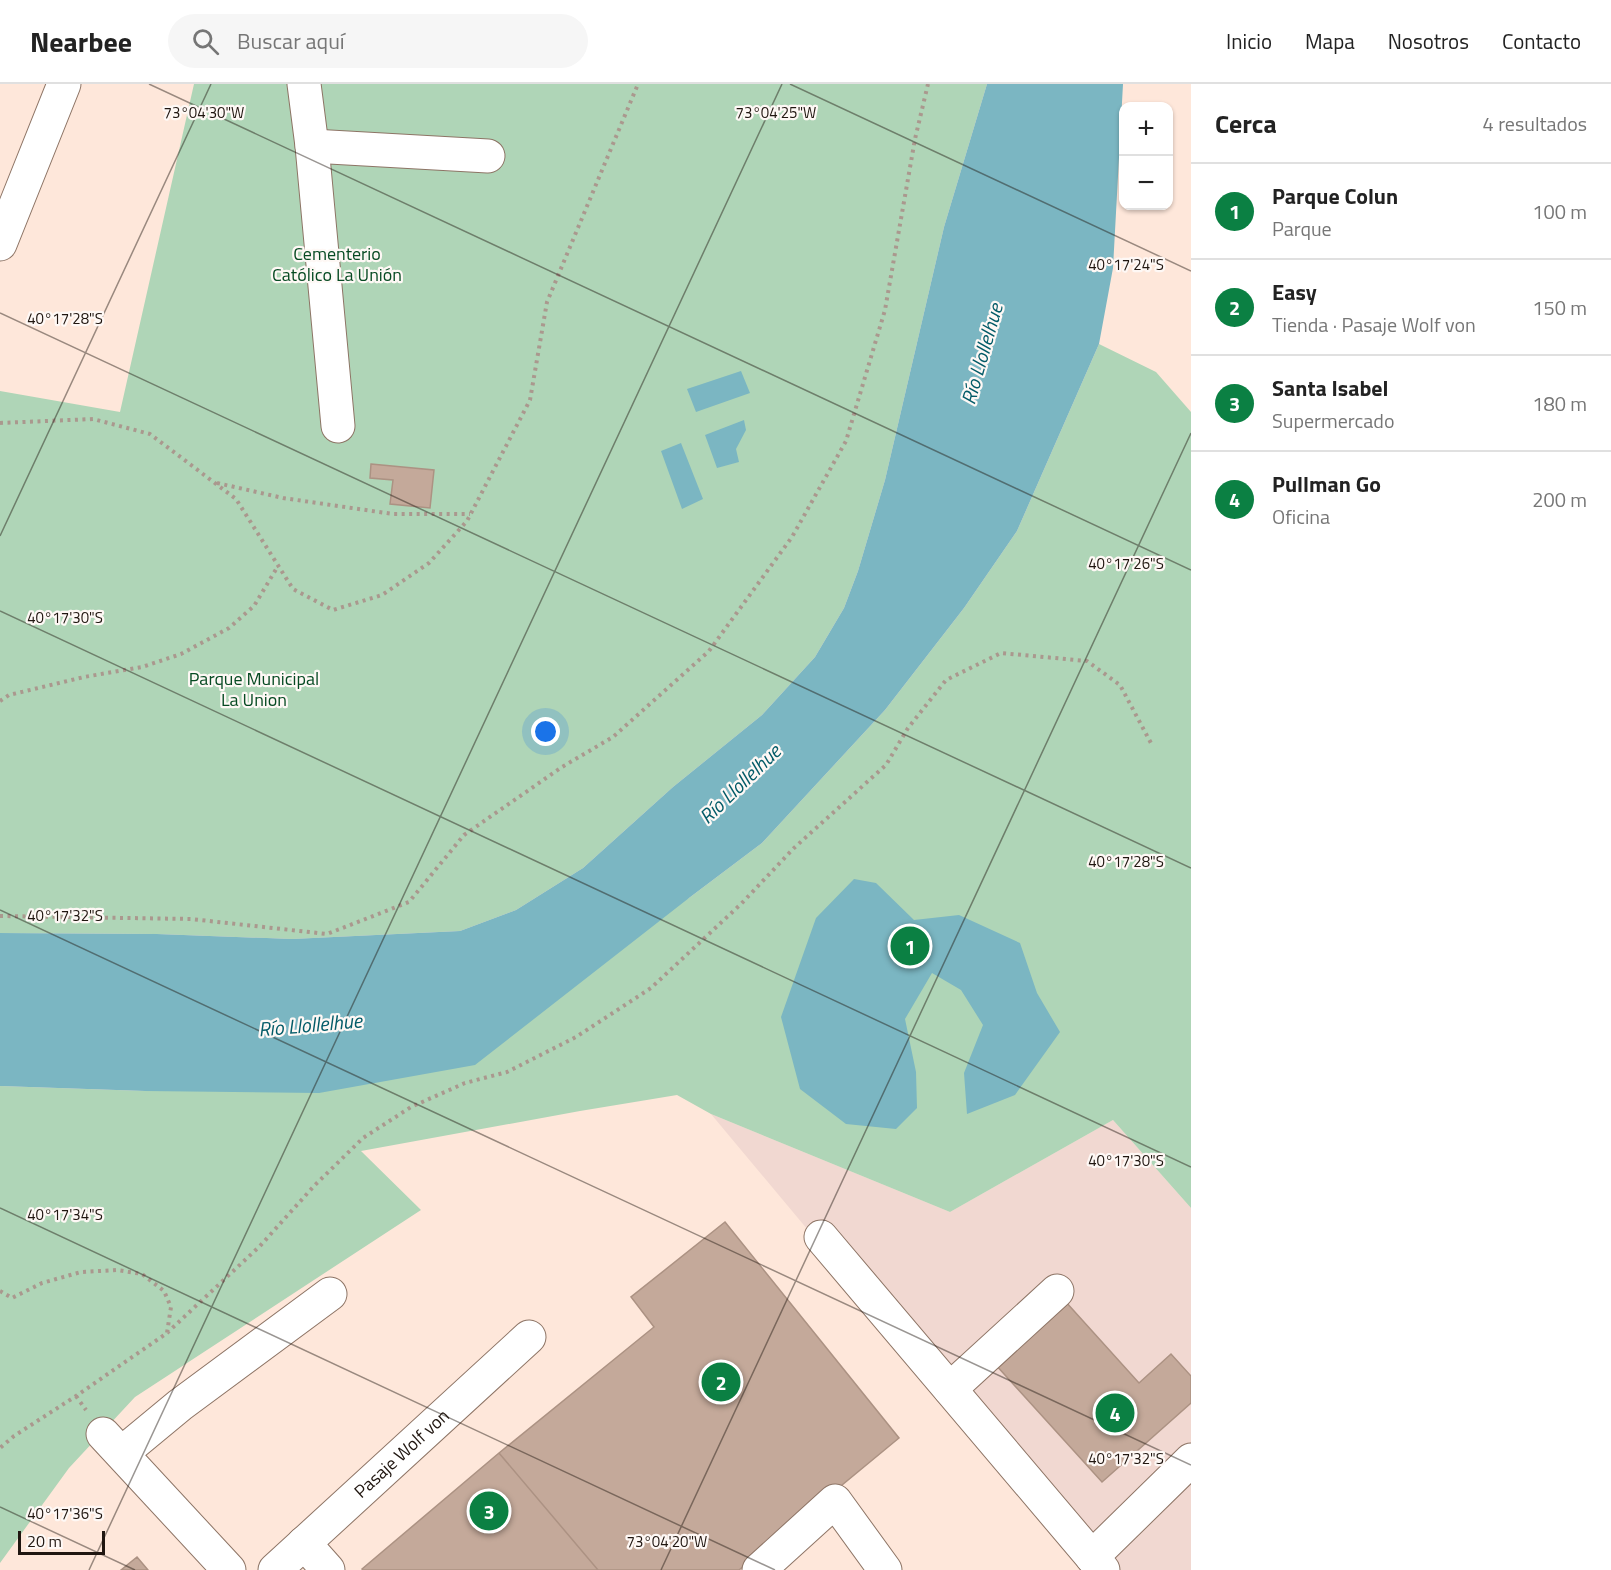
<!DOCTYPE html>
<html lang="es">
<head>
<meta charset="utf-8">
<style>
	:root { --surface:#fff; --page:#f6f6f6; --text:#222; --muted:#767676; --line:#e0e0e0; --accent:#0b8043 }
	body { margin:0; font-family:"Titillium Web",sans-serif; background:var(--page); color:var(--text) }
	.controls { position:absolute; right:18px; top:18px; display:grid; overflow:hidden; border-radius:12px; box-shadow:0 2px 4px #0004 }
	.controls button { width:54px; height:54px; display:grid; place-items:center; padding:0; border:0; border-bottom:2px solid var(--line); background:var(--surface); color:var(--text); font:30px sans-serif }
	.scale { position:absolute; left:18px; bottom:15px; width:87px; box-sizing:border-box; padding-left:6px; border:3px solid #201610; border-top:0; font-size:16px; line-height:21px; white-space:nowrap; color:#201610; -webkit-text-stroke:4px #fef8f5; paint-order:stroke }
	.you { position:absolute; left:546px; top:648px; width:21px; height:21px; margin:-15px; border:4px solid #fff; border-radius:50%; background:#1a73e8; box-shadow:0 0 0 9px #1a73e833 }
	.badge { display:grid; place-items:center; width:39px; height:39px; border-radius:50%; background:var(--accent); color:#fff; font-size:20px; font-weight:700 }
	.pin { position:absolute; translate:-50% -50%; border:3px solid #fff; box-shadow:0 2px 6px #0006 }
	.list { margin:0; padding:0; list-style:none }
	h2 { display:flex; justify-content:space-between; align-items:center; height:78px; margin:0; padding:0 24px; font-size:26px }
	h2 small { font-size:20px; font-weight:400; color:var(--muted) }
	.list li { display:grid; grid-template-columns:39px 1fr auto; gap:18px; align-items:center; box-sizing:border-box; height:96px; padding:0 24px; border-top:2px solid var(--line) }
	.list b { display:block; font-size:22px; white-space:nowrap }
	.list p { margin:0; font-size:20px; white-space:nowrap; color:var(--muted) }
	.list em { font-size:20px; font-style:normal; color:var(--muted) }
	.icon { flex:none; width:33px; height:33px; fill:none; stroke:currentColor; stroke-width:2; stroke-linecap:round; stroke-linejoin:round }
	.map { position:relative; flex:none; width:1191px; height:1486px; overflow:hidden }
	header { display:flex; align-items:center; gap:36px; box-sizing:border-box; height:84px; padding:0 30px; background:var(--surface); border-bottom:2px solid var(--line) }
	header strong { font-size:28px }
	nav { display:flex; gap:33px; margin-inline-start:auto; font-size:21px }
	.search { width:420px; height:54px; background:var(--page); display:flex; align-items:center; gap:15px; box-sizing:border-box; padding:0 21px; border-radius:33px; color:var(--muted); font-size:22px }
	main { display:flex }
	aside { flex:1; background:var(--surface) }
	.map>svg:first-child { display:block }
</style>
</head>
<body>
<header>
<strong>Nearbee</strong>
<div class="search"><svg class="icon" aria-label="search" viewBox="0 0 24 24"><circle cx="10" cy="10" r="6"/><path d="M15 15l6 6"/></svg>Buscar aquí</div>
<nav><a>Inicio</a><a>Mapa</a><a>Nosotros</a><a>Contacto</a></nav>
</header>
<main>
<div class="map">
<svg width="1191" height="1486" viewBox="0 0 1191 1486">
	<rect width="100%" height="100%" fill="#fee7da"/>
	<!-- industrial -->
	<path fill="#f1d8d1" d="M 711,1030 L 950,1128 L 1113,1036 L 1191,1124 L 1191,1486 L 1092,1486 Z"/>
	<!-- green -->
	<path fill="#afd5b7" d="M 194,0 L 987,0 L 944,143 L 885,396 L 858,487 L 844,524 L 815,573 L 762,631 L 673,703 L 583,784 L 516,826 L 460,847 L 292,855 L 157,850 L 0,849 L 0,307 L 120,328 Z
		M 1099,260 L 1156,288 L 1191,328 L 1191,1124 L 1113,1036 L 950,1128 L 711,1030 L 677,1011 L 580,1027 L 361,1067 L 421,1126 L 135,1313 L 69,1384 L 0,1479 L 0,1002 L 145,1007 L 689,814 L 762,759 L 885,626 L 964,524 L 1017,447 Z"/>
	<!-- water -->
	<path fill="#7bb6c2" d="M 987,0 L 1123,0 L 1113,184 L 1099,260 L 1017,447 L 964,524 L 885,626 L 762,759 L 689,814 L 475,981 L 319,1009 L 145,1007 L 0,1002 L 0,849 L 157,850 L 292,855 L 460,847 L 516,826 L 583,784 L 673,703 L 762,631 L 815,573 L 844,524 L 858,487 L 885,396 L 944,143 Z
		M 741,287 L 750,309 L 696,328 L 687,305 Z
		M 744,336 L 746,346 L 736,365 L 739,378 L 717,384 L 705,351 Z
		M 681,359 L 703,415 L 682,425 L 661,367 Z
		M 854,795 L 876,799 L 914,836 L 959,831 L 1020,859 L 1037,909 L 1060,948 L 1015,1011 L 967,1030 L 964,989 L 983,941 L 961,906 L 932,889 L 905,935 L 916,988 L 917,1024 L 896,1045 L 846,1040 L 800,1005 L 781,933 L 816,834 Z"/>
	<!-- building -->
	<path fill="#c4a99a" stroke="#ac9283" stroke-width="1.5" d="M 371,380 L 434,386 L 430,424 L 390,420 L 393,396 L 370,394 Z
		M 725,1138 L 899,1354 L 739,1486 L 598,1486 L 499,1369 L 654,1243 L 631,1213 Z
		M 1065,1217 L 1139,1299 L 1171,1270 L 1191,1292 L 1191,1319 L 1102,1398 L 995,1280 Z
		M 499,1369 L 598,1486 L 363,1486 L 362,1485 Z
		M 137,1473 L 148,1486 L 121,1486 Z"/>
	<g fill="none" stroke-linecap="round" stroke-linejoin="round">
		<defs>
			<g id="minor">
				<path d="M 304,0 L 312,62 L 338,342"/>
				<path d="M 312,62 L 488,72"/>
				<path d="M 0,160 L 64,0"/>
				<path d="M 821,1153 L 1103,1486"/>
				<path d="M 950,1305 L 1057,1207"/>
				<path d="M 103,1350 L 229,1486"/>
				<path d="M 122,1369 L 180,1321 L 330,1210"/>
				<path d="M 304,1459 L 328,1486"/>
				<path d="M 1092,1473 L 1191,1376"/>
				<path id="s1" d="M 275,1486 L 529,1253"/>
				<path d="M 759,1486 L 835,1417 L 885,1486"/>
			</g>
		</defs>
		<!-- minor casing -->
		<use href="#minor" stroke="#8d7465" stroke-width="35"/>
		<!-- path -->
		<path stroke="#aa988e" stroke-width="4" stroke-dasharray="3 4.5" stroke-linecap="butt" d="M 0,339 L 93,335 L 150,350 L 236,415 L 293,505 L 333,526 L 382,511 L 429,479 L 467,437 L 530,316 L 547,218 L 638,0
			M 217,399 L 283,414 L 393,430 L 470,430
			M 0,617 L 9,611 L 84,593 L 142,583 L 181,570 L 229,544 L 254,522 L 278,482
			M 0,832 L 191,835 L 327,850 L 409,818 L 464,751 L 562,683 L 613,653 L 709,567 L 792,453 L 846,357 L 885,226 L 915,55 L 928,0
			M 0,1207 L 12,1214 L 42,1199 L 81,1188 L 117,1186 L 142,1190 L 164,1207 L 171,1223 L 167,1249 L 76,1312 L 14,1352 L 0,1364
			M 167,1249 L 260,1162 L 314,1102 L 363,1054 L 411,1023 L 465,999 L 507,988 L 576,953 L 651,904 L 741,820 L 794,764 L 886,681 L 908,644 L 946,596 L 1001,569 L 1087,577 L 1120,601 L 1152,661
			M 76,1312 L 86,1326"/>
		<!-- minor -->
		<use href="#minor" stroke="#fff" stroke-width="33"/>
	</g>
	<!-- ticks -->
	<path fill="none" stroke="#201610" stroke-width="1.5" stroke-opacity="0.45" d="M 149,0 L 1191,486M 790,0 L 1191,187M 0,229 L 1191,784M 0,452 L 211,0M 0,527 L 1191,1083M 0,826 L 1191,1381M 0,1124 L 775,1486M 0,1423 L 135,1486M 89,1486 L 782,0M 661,1486 L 1191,349"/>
	<g text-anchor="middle" stroke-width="4.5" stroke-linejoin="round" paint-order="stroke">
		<!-- park labels -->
		<g font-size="18" fill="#064a22" stroke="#fef8f5">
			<text x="337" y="176">Cementerio<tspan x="337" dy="21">Católico La Unión</tspan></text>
			<text x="254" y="601">Parque Municipal<tspan x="254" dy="21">La Union</tspan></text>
		</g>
		<!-- street labels -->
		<g font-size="18" fill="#201610" stroke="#fef8f5">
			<text dy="6" stroke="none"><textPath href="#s1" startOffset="172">Pasaje Wolf von</textPath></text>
		</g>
		<!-- water labels -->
		<g font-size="20" font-style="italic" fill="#035b68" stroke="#fef8f5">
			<text transform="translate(982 270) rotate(-74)" y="7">Río Llollelhue</text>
			<text transform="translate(740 700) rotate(-44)" y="7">Río Llollelhue</text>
			<text transform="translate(310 941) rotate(-5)" y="7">Río Llollelhue</text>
		</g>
	</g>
	<g font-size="15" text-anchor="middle" fill="#201610" stroke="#fef8f5" stroke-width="4.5" stroke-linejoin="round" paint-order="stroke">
		<text x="204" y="34">73°04'30"W</text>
		<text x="776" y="34">73°04'25"W</text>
		<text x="1126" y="186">40°17'24"S</text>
		<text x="65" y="240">40°17'28"S</text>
		<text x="1126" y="485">40°17'26"S</text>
		<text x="65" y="539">40°17'30"S</text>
		<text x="1126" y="783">40°17'28"S</text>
		<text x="65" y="837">40°17'32"S</text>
		<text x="1126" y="1082">40°17'30"S</text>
		<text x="65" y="1136">40°17'34"S</text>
		<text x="1126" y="1380">40°17'32"S</text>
		<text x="65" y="1435">40°17'36"S</text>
		<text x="667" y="1463">73°04'20"W</text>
	</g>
</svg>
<div class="controls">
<button>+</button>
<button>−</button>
</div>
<div class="scale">20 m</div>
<div class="you"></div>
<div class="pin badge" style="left:910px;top:862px">1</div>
<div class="pin badge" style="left:721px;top:1298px">2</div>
<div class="pin badge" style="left:489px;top:1427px">3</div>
<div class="pin badge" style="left:1115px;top:1329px">4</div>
</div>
<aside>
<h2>Cerca<small>4 resultados</small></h2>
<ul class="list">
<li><span class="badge">1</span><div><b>Parque Colun</b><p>Parque</p></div><em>100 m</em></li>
<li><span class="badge">2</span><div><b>Easy</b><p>Tienda · Pasaje Wolf von</p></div><em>150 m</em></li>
<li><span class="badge">3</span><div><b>Santa Isabel</b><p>Supermercado</p></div><em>180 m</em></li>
<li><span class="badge">4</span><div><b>Pullman Go</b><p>Oficina</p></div><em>200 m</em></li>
</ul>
</aside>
</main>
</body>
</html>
